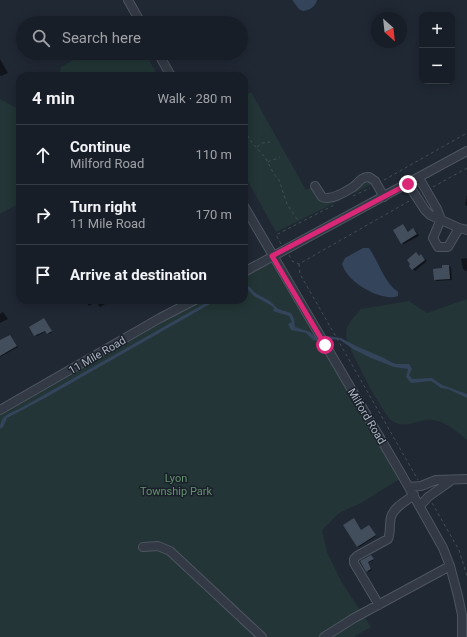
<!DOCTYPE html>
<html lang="en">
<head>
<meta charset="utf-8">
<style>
	:root { --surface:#181e27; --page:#252b33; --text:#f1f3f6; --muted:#9fa2a7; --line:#363c44 }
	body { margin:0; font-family:Roboto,sans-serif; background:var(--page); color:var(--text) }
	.controls { position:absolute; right:12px; top:12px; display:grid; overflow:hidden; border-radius:8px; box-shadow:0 2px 10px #0003 }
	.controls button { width:36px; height:36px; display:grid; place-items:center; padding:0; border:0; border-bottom:1px solid var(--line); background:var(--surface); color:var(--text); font:20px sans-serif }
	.compass { position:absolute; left:371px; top:12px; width:36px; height:36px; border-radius:50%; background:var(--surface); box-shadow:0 2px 10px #0003; rotate:153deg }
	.stop { position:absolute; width:12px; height:12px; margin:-9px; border:3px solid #db2777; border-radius:50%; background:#fff }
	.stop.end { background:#db2777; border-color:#fff; box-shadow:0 1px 4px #0008 }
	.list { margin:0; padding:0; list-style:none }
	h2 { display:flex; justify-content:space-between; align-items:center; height:52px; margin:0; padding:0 16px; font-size:17px }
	h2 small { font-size:13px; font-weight:400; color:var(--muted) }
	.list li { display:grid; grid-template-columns:26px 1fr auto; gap:12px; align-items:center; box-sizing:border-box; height:60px; padding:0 16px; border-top:1px solid var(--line) }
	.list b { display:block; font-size:15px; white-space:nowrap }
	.list p { margin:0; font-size:13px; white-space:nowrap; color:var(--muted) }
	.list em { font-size:13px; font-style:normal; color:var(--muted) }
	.icon { flex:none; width:22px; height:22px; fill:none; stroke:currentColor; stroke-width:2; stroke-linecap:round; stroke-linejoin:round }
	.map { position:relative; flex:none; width:467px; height:637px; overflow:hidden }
	.search { position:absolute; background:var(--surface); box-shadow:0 2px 10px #0003; left:16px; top:16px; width:232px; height:44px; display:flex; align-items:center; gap:10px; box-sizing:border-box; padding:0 14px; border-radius:22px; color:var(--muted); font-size:15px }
	.panel { position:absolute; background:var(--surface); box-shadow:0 2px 10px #0003; left:16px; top:72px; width:232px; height:232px; border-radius:12px }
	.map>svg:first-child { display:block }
</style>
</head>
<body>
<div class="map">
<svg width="467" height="637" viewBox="0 0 467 637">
	<rect width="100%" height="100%" fill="#202834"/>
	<!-- green -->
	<path fill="#233536" d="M 85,53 L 145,53 L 158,76 L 59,76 L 61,67 Z
		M 251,92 L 306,190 L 319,183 L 325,193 L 331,194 L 352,184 L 359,175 L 365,173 L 375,175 L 380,180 L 276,232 L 244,174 L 244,96 Z
		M 0,99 L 20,110 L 20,203 L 0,214 Z
		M 272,256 L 403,477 L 361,503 L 339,513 L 322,530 L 327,552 L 341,581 L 371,627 L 354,637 L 0,637 L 0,412 L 194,300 L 244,300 L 244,272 Z
		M 467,299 L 467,440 C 458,432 446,422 433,420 C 419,418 407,430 392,421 C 384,416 346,345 346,335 C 346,324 354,317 361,309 L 409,301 L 427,313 Z"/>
	<!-- water -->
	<path fill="#34445b" d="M 292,0 L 317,0 C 315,7 310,10 303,11 L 299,9 Z
		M 363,248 L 369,248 C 379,262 383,281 398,292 L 398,296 C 383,302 354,285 346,272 C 344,270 343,266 342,264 L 345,258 Z
		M 244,284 L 250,287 L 255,293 L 270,301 L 278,309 L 291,313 L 294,319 L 295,327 L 310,332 L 316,337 L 328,336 L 341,338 L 356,346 L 384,358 L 391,362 L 396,364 L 409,364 L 412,369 L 409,375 L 412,379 L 432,378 L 442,385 L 467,394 L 467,398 L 448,389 L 441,388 L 431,381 L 411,383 L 406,377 L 408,369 L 394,367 L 371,358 L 353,349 L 340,340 L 328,339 L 316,341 L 313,340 L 306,333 L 291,330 L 288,324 L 292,322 L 289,316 L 273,311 L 274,308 C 268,303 261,300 254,296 C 250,293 249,289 244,287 Z
		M 211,300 L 217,300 L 45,398 L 7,418 L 3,427 L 0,429 C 0,415 9,414 21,408 Z"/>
	<!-- shadow -->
	<path fill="#0007" d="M 0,59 L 8,73 L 1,76 L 0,75 Z
		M 467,195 L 467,206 L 465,205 Z
		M 403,225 L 409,232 L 413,229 L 416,231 L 419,236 L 404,244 L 402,243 Z
		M 421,255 L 427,261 L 415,271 L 410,266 Z
		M 467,258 L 467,271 L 466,271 L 463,269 L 461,259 Z
		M 448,266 L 451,267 L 452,280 L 437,281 L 435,280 Z
		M 85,300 L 102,300 L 105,304 L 100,307 L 96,302 L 89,306 Z
		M 3,312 L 8,319 L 0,323 L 0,314 Z
		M 44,319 L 52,332 L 49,334 L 46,331 L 37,336 L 35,335 Z
		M 10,336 L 18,347 L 0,357 L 0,341 Z
		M 369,526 L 376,536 L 359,547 L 357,546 L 361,531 Z
		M 371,556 L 374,560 L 368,563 L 372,570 L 368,572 L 361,562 Z"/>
	<!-- building -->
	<path fill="#434e5c" d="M 403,224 L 408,232 L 413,228 L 417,234 L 401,244 L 393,230 Z
		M 416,252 L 419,256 L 421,254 L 425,260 L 412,270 L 409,266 L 410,264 L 407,260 Z
		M 442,265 L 449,265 L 450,279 L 434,280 L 433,269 L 442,268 Z
		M 44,318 L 52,331 L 47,334 L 45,331 L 34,336 L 29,327 Z
		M 10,335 L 17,346 L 0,356 L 0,340 Z
		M 354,518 L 361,530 L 369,525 L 376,535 L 357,547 L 343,525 Z
		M 371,555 L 374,559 L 368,562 L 371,569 L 366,572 L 360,561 Z"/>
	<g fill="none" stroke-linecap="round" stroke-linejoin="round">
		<defs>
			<path id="minor" d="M 128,0 L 141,23
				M 158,53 L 171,76
				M 419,178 L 437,209 L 441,219 L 433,238 L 438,247 L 448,247 L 459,228
				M 408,184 L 425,210 L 430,215 L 459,228 L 467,230
				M 315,186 L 322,197 C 331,201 345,192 353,187 C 359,183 360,177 369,177 L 375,181 L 384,197
				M 244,206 L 403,477 L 443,548 L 450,566 L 458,596 L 462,615 L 462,637
				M 244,272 L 467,151
				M 0,410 L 160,318 L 195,300
				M 409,487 L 421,486 L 436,480 L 467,479
				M 420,506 L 428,497 L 452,480
				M 143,547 L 158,546 L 170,551 L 262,637
				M 379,605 L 354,563 L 354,559 L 357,556 L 388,539 C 391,532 389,524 391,517 C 394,507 406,501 414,495
				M 324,637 L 354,618 L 450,566"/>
		</defs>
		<!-- minor casing -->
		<use href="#minor" stroke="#4d5560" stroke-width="10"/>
		<!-- path -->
		<path stroke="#3f5053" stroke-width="1" stroke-dasharray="3 3" stroke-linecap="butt" d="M 244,130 L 253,144 L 265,157 L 274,174 L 279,180 L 287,204 L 299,222
			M 257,147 L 262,143 L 270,142
			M 268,162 C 272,159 276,160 280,157
			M 384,180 L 467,133
			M 433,187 L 467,168
			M 353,196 L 370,188
			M 281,244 L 276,235 L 336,204
			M 289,255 L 292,261 L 299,264 L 411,200
			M 299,264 L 300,274 L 418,480
			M 432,503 L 459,550 L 467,576"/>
		<!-- minor -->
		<use href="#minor" stroke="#333a45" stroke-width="8"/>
	</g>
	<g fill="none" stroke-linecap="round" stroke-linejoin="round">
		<!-- route -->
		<path stroke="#db2777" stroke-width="5" d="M 325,345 L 272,256 L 408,184"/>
	</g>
	<g text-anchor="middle" stroke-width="3" stroke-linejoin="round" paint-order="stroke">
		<!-- street labels -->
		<g font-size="11" fill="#adb5c2" stroke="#192029">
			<text transform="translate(97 355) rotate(-30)" y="4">11 Mile Road</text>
			<text transform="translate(367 416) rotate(59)" y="4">Milford Road</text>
		</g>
		<!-- park labels -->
		<g font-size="11" fill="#669170" stroke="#192029">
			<text x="176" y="482">Lyon<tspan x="176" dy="13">Township Park</tspan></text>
		</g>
	</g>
</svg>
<div class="controls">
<button>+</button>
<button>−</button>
</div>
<svg class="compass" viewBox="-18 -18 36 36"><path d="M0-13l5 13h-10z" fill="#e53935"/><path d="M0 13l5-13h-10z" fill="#9fa2a7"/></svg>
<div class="stop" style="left:325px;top:345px"></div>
<div class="stop end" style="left:408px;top:184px"></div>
<div class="search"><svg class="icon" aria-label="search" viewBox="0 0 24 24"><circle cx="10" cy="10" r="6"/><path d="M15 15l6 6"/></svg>Search here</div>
<section class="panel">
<h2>4 min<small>Walk · 280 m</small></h2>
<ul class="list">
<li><svg class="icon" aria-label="ahead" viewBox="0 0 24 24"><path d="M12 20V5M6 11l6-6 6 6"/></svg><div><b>Continue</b><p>Milford Road</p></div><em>110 m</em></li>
<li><svg class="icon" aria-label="right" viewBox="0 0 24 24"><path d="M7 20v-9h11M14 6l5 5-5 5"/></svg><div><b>Turn right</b><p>11 Mile Road</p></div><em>170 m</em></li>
<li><svg class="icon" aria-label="arrive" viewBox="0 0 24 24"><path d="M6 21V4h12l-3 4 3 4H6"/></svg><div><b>Arrive at destination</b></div></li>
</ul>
</section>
</div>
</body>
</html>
